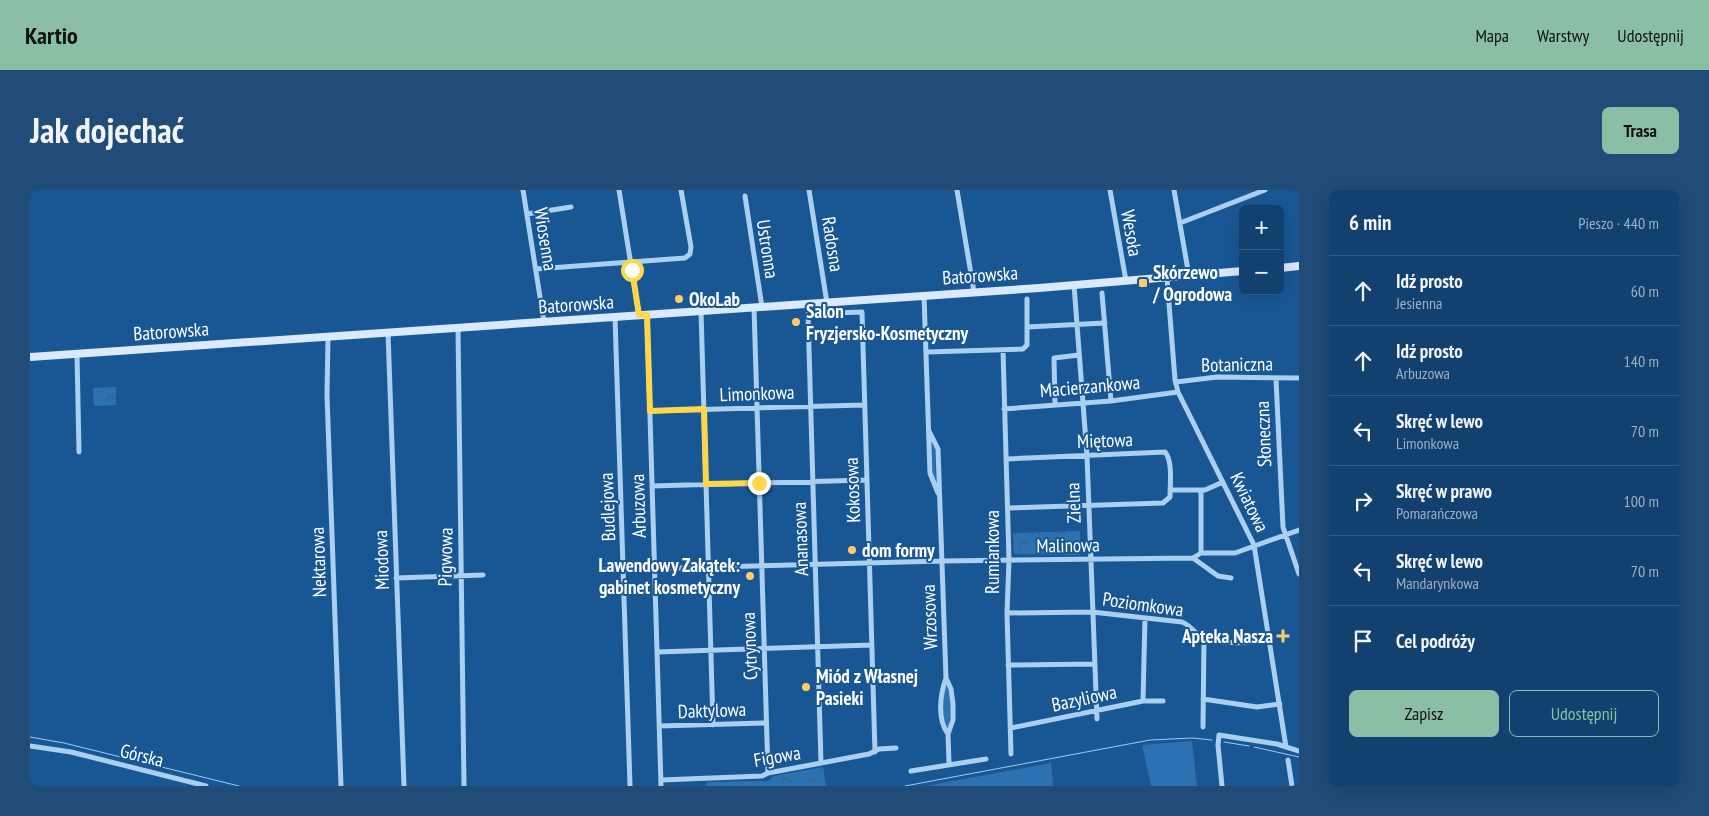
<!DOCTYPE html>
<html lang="pl">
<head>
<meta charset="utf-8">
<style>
	:root { --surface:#13416f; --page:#204c77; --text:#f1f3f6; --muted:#9dafc3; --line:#325a82; --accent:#8abfa5 }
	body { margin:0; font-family:"PT Sans Narrow",sans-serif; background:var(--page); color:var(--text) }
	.controls { position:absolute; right:15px; top:15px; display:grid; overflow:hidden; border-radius:8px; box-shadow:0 5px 20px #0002 }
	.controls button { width:45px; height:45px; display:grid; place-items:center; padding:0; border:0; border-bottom:1px solid var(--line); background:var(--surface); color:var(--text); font:25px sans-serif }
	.stop { position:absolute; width:15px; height:15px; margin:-11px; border:4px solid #ffd54a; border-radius:50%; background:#fff }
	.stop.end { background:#ffd54a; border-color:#fff; box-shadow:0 1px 5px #0008 }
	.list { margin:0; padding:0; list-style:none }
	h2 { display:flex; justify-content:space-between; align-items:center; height:65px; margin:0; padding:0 20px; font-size:21px }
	h2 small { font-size:16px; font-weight:400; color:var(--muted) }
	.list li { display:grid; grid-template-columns:32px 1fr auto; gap:15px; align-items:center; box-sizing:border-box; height:70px; padding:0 20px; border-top:1px solid var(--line) }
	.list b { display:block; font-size:19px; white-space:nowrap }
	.list p { margin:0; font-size:16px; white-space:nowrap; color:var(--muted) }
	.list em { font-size:16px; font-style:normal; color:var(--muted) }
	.actions { display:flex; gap:10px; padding:15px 20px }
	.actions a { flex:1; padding:11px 0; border:1px solid var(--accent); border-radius:8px; text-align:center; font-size:18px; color:var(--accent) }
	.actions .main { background:var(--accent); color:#111 }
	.icon { flex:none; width:28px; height:28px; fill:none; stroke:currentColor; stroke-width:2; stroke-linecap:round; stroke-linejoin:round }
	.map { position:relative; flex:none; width:1269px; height:596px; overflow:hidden; border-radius:8px }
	header { display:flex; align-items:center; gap:30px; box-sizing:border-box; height:70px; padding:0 25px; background:var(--accent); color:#111 }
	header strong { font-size:24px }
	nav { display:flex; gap:28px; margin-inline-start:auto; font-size:18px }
	.intro { display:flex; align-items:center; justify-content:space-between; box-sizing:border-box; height:120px; padding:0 30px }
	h1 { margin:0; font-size:35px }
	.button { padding:12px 22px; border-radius:8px; background:var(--accent); color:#111; font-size:18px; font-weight:700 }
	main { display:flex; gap:30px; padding:0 30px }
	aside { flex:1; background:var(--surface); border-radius:8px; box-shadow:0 5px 20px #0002 }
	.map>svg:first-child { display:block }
</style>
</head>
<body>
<header>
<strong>Kartio</strong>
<nav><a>Mapa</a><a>Warstwy</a><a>Udostępnij</a></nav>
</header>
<div class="intro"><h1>Jak dojechać</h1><a class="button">Trasa</a></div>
<main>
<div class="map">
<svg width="1269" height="596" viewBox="0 0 1269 596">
	<defs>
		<pattern id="park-crowns" width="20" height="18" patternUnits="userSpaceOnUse" patternTransform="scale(1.25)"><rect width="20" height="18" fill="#2c72b2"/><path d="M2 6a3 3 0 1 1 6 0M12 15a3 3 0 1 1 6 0" fill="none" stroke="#3e5d7a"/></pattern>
	</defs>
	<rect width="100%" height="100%" fill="#195794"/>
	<!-- grass -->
	<path fill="#2c72b2" d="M 902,251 L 905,258 L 906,292 L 903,284 Z
		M 916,495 C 923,507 922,526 918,539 C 911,526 911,509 916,495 Z
		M 1162,551 L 1167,596 L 1121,596 L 1112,555 Z
		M 1021,573 L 1023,596 L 896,596 Z"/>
	<!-- park -->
	<path fill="url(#park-crowns)" d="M 86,197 L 86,215 L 64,216 L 63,198 Z
		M 1050,341 L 1050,365 L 984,364 L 983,343 Z
		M 793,577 L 796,596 L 676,596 L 676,592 L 738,591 L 744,586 Z"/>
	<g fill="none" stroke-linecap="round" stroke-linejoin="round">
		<!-- stream -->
		<path stroke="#9dcaf2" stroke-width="1" d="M 0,547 L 34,553 L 209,596
			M 1194,552 L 1219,556
			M 1224,557 L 1269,567
			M 875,596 L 1120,550 L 1162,548 L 1182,550"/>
		<!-- street -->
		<path stroke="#aacff0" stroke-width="5" d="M 493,0 L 514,132
			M 589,0 L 609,125
			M 779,0 L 797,113
			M 927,0 L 944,102
			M 1080,0 L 1096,91
			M 1144,0 L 1159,86
			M 715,6 L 732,117
			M 497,24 L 541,17
			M 1150,33 L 1235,0
			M 506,79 L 655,68 L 660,64 L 661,57 L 651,0
			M 1137,88 L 1145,190 L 1148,202 L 1224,355 L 1256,557
			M 1044,95 L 1057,266 L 1067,529
			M 1072,103 L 1081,211
			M 894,105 L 900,283 L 908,303
			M 724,117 L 738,583
			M 671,121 L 683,535
			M 617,125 L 631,596
			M 585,127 L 600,596
			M 997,137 L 1075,133
			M 428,138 L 434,596
			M 358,142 L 374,596
			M 298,147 L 297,205 L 311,596
			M 973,160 L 979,370 L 977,423 L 981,564
			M 897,162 L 993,159 L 997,155 L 997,109
			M 47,164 L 49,262
			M 1246,189 L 1253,337 L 1269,384
			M 1146,192 L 1187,187 L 1269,188
			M 1025,215 L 1024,168 L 1049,165
			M 974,219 L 1081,211 L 1148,202
			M 620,221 L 834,215
			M 899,241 L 908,259 L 916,488 C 910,505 907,529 918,544
			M 977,269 L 1135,262 C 1143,271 1140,295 1140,307 L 1133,313 L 978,318
			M 622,296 L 836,290
			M 1140,300 L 1175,300 L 1193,292
			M 1171,300 L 1171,363
			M 1163,368 L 1188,386 L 1201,388
			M 571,380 L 912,371 L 1163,368 L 1171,363 L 1205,363 L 1269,340
			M 366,388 L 453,385
			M 977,423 L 1062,422 L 1152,432 C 1161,435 1165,445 1174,448 C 1192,455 1221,453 1240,450
			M 627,462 L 841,455
			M 978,475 L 1064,474
			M 916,488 L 921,499 L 923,514 L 923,530 L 918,544 L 919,573
			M 1173,509 L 1227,517 L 1250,514
			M 1113,511 L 1115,428
			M 629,536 L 736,533
			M 1173,537 L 1174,448
			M 981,538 L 1113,511 L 1133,511
			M 0,556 L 41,562 L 176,596
			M 1258,570 L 1262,596
			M 791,573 L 778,124 L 832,122 L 845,562
			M 881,581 L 956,569
			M 631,590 L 732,586 L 738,583 L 839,564 L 849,559 L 866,558
			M 1192,596 L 1188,555 L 1189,545 L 1247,554 L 1269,561"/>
		<!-- secondary -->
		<path stroke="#d8eafb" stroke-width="8" d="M 1250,78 L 1269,76
			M 0,167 L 1009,98 L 1213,81"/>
	</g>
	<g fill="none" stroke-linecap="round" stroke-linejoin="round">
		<!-- route -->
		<path stroke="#ffd54a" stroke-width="6" d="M 602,80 L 609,125 L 617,125 L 620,221 L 674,219 L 676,294 L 729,293"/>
	</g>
	<!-- markers -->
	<g fill="#ffca69" stroke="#195794" stroke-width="2">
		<rect x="1108" y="88" width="10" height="10" rx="2.5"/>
		<circle cx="649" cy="109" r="5"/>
		<circle cx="766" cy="132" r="5"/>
		<circle cx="822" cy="360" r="5"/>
		<circle cx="720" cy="386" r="5"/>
		<path d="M1250.5 438.5h5v5h5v5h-5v5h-5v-5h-5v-5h5z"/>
		<circle cx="776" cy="497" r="5"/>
	</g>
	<g text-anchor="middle" stroke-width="4" stroke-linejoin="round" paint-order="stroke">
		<!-- street labels -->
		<g font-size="19" fill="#fff" stroke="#195794">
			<text transform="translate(1102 43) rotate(80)" y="7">Wesoła</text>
			<text transform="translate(516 49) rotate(81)" y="7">Wiosenna</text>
			<text transform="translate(803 54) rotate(81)" y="7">Radosna</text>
			<text transform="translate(738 59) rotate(81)" y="7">Ustronna</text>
			<text transform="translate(950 85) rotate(-4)" y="7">Batorowska</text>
			<text transform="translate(546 114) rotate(-4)" y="7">Batorowska</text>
			<text transform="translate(141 141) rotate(-4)" y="7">Batorowska</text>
			<text transform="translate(1207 174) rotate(-1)" y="7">Botaniczna</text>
			<text transform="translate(1060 196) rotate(-5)" y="7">Macierzankowa</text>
			<text transform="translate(727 203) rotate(-2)" y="7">Limonkowa</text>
			<text transform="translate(1233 244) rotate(-92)" y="7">Słoneczna</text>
			<text transform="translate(1075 250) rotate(-2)" y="7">Miętowa</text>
			<text transform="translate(822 300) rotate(-92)" y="7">Kokosowa</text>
			<text transform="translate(1220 312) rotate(64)" y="7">Kwiatowa</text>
			<text transform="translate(1043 313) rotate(-92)" y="7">Zielna</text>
			<text transform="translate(608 316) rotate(-92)" y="7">Arbuzowa</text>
			<text transform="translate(577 317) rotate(-92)" y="7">Budlejowa</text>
			<text transform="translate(770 349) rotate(-92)" y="7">Ananasowa</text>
			<text transform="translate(1038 355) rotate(-1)" y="7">Malinowa</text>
			<text transform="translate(962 362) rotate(-90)" y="7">Rumiankowa</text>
			<text transform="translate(415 367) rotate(-89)" y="7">Pigwowa</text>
			<text transform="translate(351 370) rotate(-92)" y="7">Miodowa</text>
			<text transform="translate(288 372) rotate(-92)" y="7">Nektarowa</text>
			<text transform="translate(1113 414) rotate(8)" y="7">Poziomkowa</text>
			<text transform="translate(899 427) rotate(-92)" y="7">Wrzosowa</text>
			<text transform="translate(719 456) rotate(-92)" y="7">Cytrynowa</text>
			<text transform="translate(1054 508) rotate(-12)" y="7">Bazyliowa</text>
			<text transform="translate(682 520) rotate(-2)" y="7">Daktylowa</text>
			<text transform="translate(112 565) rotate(14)" y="7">Górska</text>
			<text transform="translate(747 566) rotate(-10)" y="7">Figowa</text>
		</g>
		<!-- poi labels -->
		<g font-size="19" font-weight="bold" fill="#fff" stroke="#195794" text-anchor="start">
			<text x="1123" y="89">Skórzewo<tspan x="1123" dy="22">/ Ogrodowa</tspan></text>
			<text x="659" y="116">OkoLab</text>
			<text x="776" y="128">Salon<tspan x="776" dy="22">Fryzjersko-Kosmetyczny</tspan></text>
			<text x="832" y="367">dom formy</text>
			<text x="710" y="382" text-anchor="end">Lawendowy Zakątek:<tspan x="710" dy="22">gabinet kosmetyczny</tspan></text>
			<text x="1243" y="453" text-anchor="end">Apteka Nasza</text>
			<text x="786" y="493">Miód z Własnej<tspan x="786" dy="22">Pasieki</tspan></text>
		</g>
	</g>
</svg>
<div class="controls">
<button>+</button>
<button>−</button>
</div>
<div class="stop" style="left:602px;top:80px"></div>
<div class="stop end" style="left:729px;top:293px"></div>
</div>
<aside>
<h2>6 min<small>Pieszo · 440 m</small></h2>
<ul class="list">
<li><svg class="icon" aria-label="ahead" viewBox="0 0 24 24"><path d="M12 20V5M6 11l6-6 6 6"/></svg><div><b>Idź prosto</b><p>Jesienna</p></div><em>60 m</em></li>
<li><svg class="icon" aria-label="ahead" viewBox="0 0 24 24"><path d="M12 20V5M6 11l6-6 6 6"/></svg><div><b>Idź prosto</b><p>Arbuzowa</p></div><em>140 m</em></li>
<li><svg class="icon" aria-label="left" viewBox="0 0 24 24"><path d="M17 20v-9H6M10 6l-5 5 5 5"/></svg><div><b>Skręć w lewo</b><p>Limonkowa</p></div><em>70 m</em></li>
<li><svg class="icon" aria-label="right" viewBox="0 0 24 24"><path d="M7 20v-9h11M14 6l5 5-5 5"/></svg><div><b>Skręć w prawo</b><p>Pomarańczowa</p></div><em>100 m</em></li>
<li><svg class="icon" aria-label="left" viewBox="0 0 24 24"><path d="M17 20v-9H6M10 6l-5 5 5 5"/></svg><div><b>Skręć w lewo</b><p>Mandarynkowa</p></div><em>70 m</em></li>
<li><svg class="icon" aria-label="arrive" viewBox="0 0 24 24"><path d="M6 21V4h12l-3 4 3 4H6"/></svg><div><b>Cel podróży</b></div></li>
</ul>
<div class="actions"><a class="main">Zapisz</a><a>Udostępnij</a></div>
</aside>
</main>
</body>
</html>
